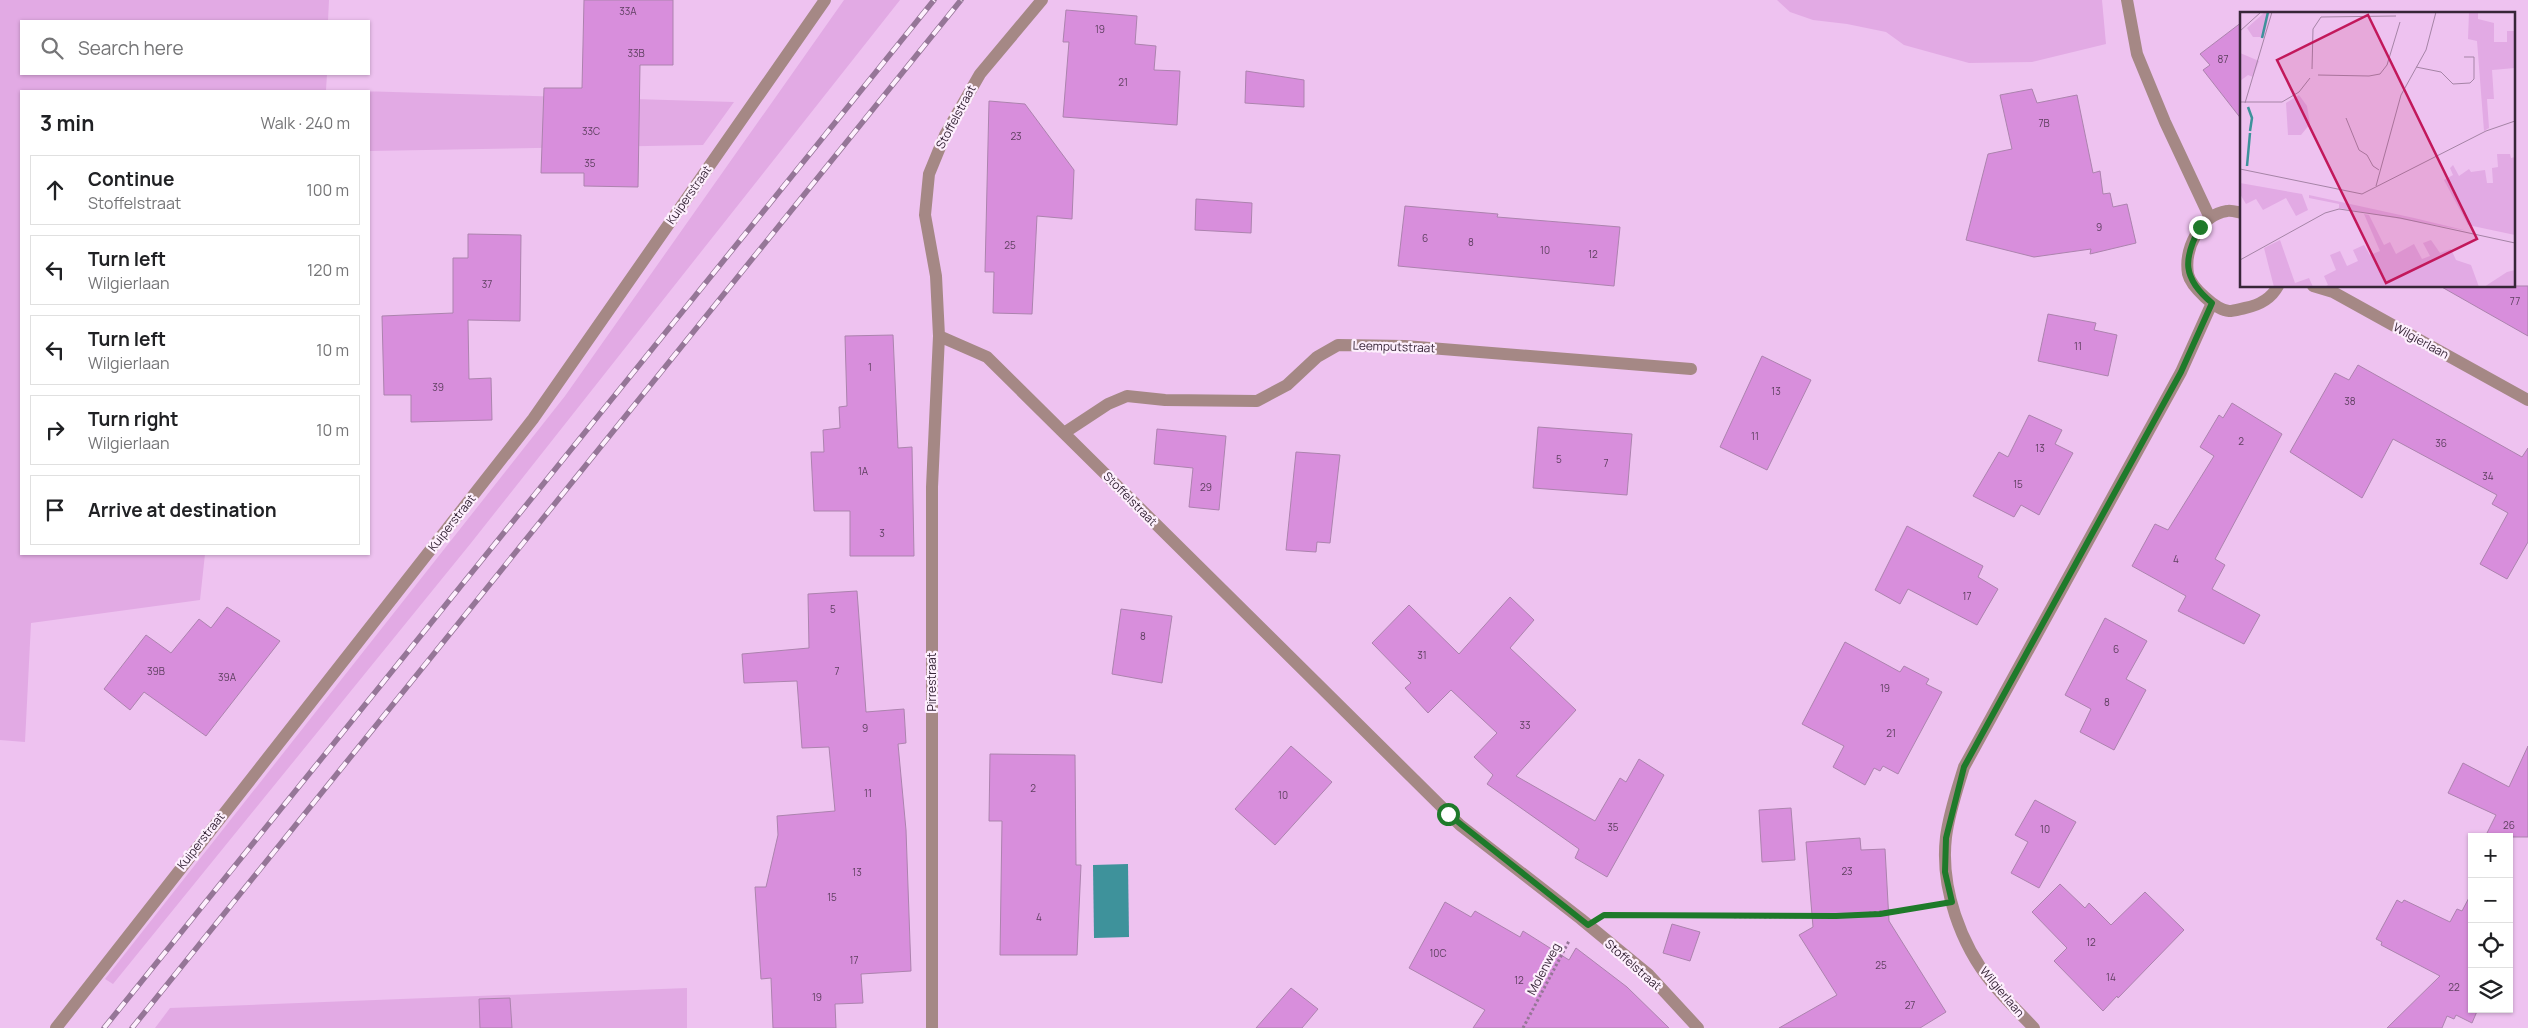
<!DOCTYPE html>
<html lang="en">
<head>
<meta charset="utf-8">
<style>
	:root { --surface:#fff; --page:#f2f2f2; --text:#202124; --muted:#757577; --line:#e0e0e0 }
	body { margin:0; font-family:Manrope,sans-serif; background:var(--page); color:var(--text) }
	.controls { position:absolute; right:15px; bottom:15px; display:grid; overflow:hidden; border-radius:0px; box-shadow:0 1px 4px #0004 }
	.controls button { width:45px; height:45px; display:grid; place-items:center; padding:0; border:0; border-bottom:1px solid var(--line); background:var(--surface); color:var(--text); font:25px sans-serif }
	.stop { position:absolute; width:15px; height:15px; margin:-11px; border:4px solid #1e7a2a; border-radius:50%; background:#fff }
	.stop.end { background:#1e7a2a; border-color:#fff; box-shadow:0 1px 5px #0008 }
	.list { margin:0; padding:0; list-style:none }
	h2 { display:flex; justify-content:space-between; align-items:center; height:65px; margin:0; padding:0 20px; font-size:21px }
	h2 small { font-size:16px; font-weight:400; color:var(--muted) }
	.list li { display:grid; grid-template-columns:32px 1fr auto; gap:15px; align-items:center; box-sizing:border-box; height:70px; margin:0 10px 10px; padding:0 10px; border:1px solid var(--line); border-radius:0px }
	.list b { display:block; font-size:19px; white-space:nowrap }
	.list p { margin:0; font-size:16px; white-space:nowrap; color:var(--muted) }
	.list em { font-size:16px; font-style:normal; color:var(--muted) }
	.icon { flex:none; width:28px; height:28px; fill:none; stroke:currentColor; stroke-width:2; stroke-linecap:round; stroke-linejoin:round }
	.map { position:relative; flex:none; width:2528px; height:1028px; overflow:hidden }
	.search { position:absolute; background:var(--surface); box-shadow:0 1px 4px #0004; left:20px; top:20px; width:350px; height:55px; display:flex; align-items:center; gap:12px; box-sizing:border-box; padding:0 18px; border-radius:0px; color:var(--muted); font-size:19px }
	.panel { position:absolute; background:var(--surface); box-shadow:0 1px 4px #0004; left:20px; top:90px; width:350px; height:465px; border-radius:0px }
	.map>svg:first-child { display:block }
</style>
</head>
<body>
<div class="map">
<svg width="2528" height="1028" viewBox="0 0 2528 1028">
	<rect width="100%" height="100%" fill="#eec2f0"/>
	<!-- green -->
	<path fill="#e2aae4" d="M 0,0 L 329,0 L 328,21 L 21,21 L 21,74 L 327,74 L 326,90 L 734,102 L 703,145 L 369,151 L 369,91 L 21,91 L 21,554 L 205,554 L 200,600 L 31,623 L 25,742 L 0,740 Z
		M 844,0 L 900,0 L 471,543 L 113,984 L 105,979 L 565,396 Z
		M 1777,0 L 2102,0 L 2106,44 L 2032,62 L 1969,63 L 1904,45 L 1886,32 L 1847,24 L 1813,20 L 1790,12 Z
		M 687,988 L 687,1028 L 155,1028 L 170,1008 Z"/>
	<!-- water -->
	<path fill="#3e929b" d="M 1128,864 L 1129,937 L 1094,938 L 1093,865 Z"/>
	<!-- building -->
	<path fill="#d88edc" stroke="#ac83ae" d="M 584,0 L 673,0 L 673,65 L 640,65 L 638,187 L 584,186 L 584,173 L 541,173 L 544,88 L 582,88 Z
		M 1066,10 L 1137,16 L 1135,44 L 1156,46 L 1154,70 L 1180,71 L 1177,125 L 1063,117 L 1069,42 L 1063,42 Z
		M 2242,22 L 2242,120 L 2203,70 L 2210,65 L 2200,54 Z
		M 1246,71 L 1304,80 L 1304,107 L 1245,103 Z
		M 2032,89 L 2037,103 L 2077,95 L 2093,173 L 2100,171 L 2103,194 L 2110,193 L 2113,207 L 2127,204 L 2136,243 L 2090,254 L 2091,249 L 2034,257 L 1966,240 L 1988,154 L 2012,149 L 2000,95 Z
		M 989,101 L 1025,104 L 1074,170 L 1072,219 L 1037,216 L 1032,314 L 993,313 L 994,272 L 985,272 Z
		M 1196,199 L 1252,203 L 1251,233 L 1195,230 Z
		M 1405,206 L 1498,214 L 1497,217 L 1620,227 L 1614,286 L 1398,266 Z
		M 468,234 L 521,235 L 520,321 L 468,320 L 469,379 L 491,378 L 492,420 L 411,422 L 411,395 L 384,395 L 382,316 L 453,313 L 453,258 L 468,258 Z
		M 2440,286 L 2528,286 L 2528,336 Z
		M 2048,314 L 2096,323 L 2094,330 L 2117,335 L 2108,376 L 2038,361 Z
		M 893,335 L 898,448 L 912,447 L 914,556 L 850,556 L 850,511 L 814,511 L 811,452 L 824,452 L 823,430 L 840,428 L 839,407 L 847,406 L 845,336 Z
		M 1762,356 L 1811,380 L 1767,470 L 1720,447 Z
		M 2358,365 L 2522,457 L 2528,448 L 2528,542 L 2507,579 L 2480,564 L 2508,513 L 2492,504 L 2497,495 L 2393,439 L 2362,498 L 2290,452 L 2335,373 L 2349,380 Z
		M 2232,403 L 2282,434 L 2215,559 L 2225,565 L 2212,589 L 2260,615 L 2244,644 L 2178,611 L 2186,596 L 2132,566 L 2155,524 L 2168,530 L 2214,456 L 2200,447 L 2219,415 L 2223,418 Z
		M 2029,415 L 2062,430 L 2055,444 L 2073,453 L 2039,515 L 2021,505 L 2014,517 L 1973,496 L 1999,452 L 2008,457 Z
		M 1538,427 L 1632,434 L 1627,495 L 1533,488 Z
		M 1157,429 L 1226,436 L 1219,510 L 1189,507 L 1193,468 L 1154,464 Z
		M 1296,452 L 1340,455 L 1330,543 L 1317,542 L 1316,552 L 1286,550 Z
		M 1907,526 L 1983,566 L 1978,577 L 1998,589 L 1977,625 L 1908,589 L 1900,604 L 1875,590 Z
		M 857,591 L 866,712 L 904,709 L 906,743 L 898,744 L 906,830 L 911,971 L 861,974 L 863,1003 L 835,1004 L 836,1028 L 773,1028 L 771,978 L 761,979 L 755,887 L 766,887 L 778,835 L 777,816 L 835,811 L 829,747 L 802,748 L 797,681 L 744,683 L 742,654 L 809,648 L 808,594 Z
		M 1510,597 L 1534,620 L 1510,648 L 1576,710 L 1516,776 L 1595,821 L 1620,778 L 1626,782 L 1639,759 L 1664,775 L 1607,877 L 1575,858 L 1579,849 L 1487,784 L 1493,775 L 1474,757 L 1497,733 L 1451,690 L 1428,713 L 1405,688 L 1411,683 L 1372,643 L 1409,605 L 1459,654 Z
		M 227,607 L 280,641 L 206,736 L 144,692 L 130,710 L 104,689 L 146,635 L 171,653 L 199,619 L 211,628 Z
		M 1121,609 L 1172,616 L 1162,683 L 1112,674 Z
		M 2105,618 L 2147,641 L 2126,679 L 2146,690 L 2114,750 L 2080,732 L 2091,709 L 2065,695 Z
		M 1845,642 L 1900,672 L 1904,666 L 1929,679 L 1926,684 L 1942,692 L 1898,774 L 1883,766 L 1880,771 L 1874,768 L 1865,785 L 1833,767 L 1844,746 L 1802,724 Z
		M 1291,746 L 1332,782 L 1275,845 L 1235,809 Z
		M 2528,746 L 2528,837 L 2485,837 L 2496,815 L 2448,793 L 2463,763 L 2509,787 Z
		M 990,754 L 1075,755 L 1076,865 L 1081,865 L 1077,955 L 1000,955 L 1002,821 L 989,821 Z
		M 2035,800 L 2076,822 L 2039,888 L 2011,873 L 2028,842 L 2015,835 Z
		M 1791,808 L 1795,860 L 1762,862 L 1759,810 Z
		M 1860,838 L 1861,850 L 1885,849 L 1889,921 L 1946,1012 L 1920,1028 L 1779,1028 L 1837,995 L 1799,935 L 1813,927 L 1806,842 Z
		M 2060,884 L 2085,908 L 2089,903 L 2111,925 L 2145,892 L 2184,930 L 2118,998 L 2117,996 L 2103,1011 L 2054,961 L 2067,948 L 2032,912 Z
		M 2472,892 L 2472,1009 L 2478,1009 L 2472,1023 L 2456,1015 L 2454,1019 L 2447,1016 L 2442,1028 L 2387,1028 L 2440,976 L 2381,945 L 2382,942 L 2376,939 L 2397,900 L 2402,903 L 2404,900 L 2450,922 L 2457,909 L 2462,911 Z
		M 1445,902 L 1471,917 L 1475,911 L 1520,937 L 1523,931 L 1569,960 L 1576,948 L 1627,987 L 1669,1028 L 1473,1028 L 1485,1010 L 1409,968 Z
		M 1672,924 L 1700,932 L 1690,961 L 1663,953 Z
		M 1291,988 L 1318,1009 L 1302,1028 L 1256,1028 Z
		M 510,998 L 512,1028 L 480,1028 L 479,999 Z"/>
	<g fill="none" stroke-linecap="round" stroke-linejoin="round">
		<!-- path -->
		<path stroke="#957696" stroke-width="3" stroke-dasharray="2.5 2.5" stroke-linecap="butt" d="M 1619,915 C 1721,915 1826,923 1927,906
			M 1523,1028 L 1569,941"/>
		<!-- minor -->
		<path stroke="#a58885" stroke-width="12" d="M 2127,0 L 2137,54 L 2165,122 L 2210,218
			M 2242,213 C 2237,212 2231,210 2227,211 C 2200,215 2184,249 2188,274 C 2191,287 2216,310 2229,311 C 2234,311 2240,309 2245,308 C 2260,305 2271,299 2278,286
			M 2313,286 L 2333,292 L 2528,400
			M 939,336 L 987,357 L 1460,825 L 1581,919 L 1649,975 L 1698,1028
			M 1064,433 L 1108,404 L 1127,396 L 1165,400 L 1257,401 L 1287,385 L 1317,357 L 1338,345 L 1405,346 L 1691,369
			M 56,1028 L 533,419 L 825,0
			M 932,1028 L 932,487 L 939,336 L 936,276 L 925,215 L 929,174 L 945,135 L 980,74 L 1042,0
			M 2034,1028 C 2020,1013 2005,999 1992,983 C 1961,945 1940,888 1946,837 C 1949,813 1957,790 1964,767 L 2181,372 L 2212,303"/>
		<defs>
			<path id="rail" d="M 104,1028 L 934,0
				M 132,1028 L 961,0"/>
		</defs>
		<!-- rail casing -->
		<use href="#rail" stroke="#957697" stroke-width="5.5"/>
		<!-- rail -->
		<use href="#rail" stroke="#fdeffd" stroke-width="4" stroke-dasharray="11" stroke-linecap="butt"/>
	</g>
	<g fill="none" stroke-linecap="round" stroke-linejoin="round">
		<!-- route -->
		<path stroke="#1e7a2a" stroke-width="6" d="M 1448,814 L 1588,925 L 1604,915 L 1836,916 L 1880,914 L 1952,902 L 1945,872 L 1946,838 L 1964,767 L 2181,372 L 2212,303 C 2182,278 2183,259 2200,227"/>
	</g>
	<g text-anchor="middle" stroke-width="4.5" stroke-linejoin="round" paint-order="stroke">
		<!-- number labels -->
		<g font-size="10" fill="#5f4061">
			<text x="628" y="15">33A</text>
			<text x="1100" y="33">19</text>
			<text x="636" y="57">33B</text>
			<text x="2223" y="63">87</text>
			<text x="1123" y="86">21</text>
			<text x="2044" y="127">7B</text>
			<text x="591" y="135">33C</text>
			<text x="1016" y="140">23</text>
			<text x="590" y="167">35</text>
			<text x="2099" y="231">9</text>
			<text x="1425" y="242">6</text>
			<text x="1471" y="246">8</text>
			<text x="1010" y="249">25</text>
			<text x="1545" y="254">10</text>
			<text x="1593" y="258">12</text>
			<text x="487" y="288">37</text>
			<text x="2515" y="305">77</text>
			<text x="2078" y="350">11</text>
			<text x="870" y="371">1</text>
			<text x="438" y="391">39</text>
			<text x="1776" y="395">13</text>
			<text x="2350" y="405">38</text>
			<text x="1755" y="440">11</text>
			<text x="2241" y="445">2</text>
			<text x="2441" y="447">36</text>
			<text x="2040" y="452">13</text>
			<text x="1559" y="463">5</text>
			<text x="1606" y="467">7</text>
			<text x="863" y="475">1A</text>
			<text x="2488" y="480">34</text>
			<text x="2018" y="488">15</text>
			<text x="1206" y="491">29</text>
			<text x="882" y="537">3</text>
			<text x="2176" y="563">4</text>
			<text x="1967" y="600">17</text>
			<text x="833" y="613">5</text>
			<text x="1143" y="640">8</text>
			<text x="2116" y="653">6</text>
			<text x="1422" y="659">31</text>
			<text x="156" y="675">39B</text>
			<text x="837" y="675">7</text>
			<text x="227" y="681">39A</text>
			<text x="1885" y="692">19</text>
			<text x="2107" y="706">8</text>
			<text x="1525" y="729">33</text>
			<text x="865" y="732">9</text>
			<text x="1891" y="737">21</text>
			<text x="1033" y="792">2</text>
			<text x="868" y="797">11</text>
			<text x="1283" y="799">10</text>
			<text x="2509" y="829">26</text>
			<text x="1613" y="831">35</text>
			<text x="2045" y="833">10</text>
			<text x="1847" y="875">23</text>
			<text x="857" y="876">13</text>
			<text x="832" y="901">15</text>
			<text x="1039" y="921">4</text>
			<text x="2091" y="946">12</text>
			<text x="1438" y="957">10C</text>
			<text x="854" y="964">17</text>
			<text x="1881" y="969">25</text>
			<text x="2111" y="981">14</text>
			<text x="1519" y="984">12</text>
			<text x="2454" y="991">22</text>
			<text x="817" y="1001">19</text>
			<text x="1910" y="1009">27</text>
		</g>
		<!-- street labels -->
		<g font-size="12" fill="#372638" stroke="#fdeffd">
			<text transform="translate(956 117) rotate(-62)" y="4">Stoffelstraat</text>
			<text transform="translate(689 195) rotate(-55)" y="4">Kuiperstraat</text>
			<text transform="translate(2421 341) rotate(29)" y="4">Wilgierlaan</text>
			<text transform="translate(1394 347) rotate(2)" y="4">Leemputstraat</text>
			<text transform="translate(1130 499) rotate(45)" y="4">Stoffelstraat</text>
			<text transform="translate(452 523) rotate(-52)" y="4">Kuiperstraat</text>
			<text transform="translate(932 682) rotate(-90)" y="4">Pirrestraat</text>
			<text transform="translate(201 841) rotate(-52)" y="4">Kuiperstraat</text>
			<text transform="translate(1633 965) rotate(41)" y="4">Stoffelstraat</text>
			<text transform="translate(1544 969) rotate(-62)" y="4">Molenweg</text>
			<text transform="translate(2002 992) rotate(50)" y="4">Wilgierlaan</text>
		</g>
	</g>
	<!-- overview -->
	<g transform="translate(2240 12)">
		<rect width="275" height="275" fill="#eec2f0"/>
		<path d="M 25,0 L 30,0 L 24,25 L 13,25 L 7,16 ZM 229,0 L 238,0 L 238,7 L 254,11 L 254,30 L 267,30 L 267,19 L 275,19 L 275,56 L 252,58 L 254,87 L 247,87 L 249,116 L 244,119 L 237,29 L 228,27 ZM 0,41 L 19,49 L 13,65 L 8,63 L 0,69 ZM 59,83 L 67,94 L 70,112 L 61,123 L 48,123 L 46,91 ZM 257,142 L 270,142 L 271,146 L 275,145 L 275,223 L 228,213 L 204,168 L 213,163 L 210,156 L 213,153 L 219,164 L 229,157 L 231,160 L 245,158 L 247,171 L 253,171 L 252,156 L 258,155 ZM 0,171 L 62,182 L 68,198 L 56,204 L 46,186 L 23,198 L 16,187 L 6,192 L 0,182 ZM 69,183 L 174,206 L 228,219 L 99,196 L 99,192 L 69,186 ZM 124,202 L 129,203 L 144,233 L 150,230 L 156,242 L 174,232 L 182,247 L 190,244 L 183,231 L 191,228 L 200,241 L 211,237 L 216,248 L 231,253 L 239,275 L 84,275 L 88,273 L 84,264 L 96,258 L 90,243 L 100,239 L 107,254 L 118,249 L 113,238 L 124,233 L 130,243 L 140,239 ZM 40,228 L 55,271 L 69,266 L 73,275 L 34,275 L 24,236 ZM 275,258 L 275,275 L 244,275 L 267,260 Z" fill="#e2aae4"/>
		<path fill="none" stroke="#3e929b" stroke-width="2.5" d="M 22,26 L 28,0M 8,95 L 12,106 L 10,119M 7,154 L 10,121"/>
		<path fill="none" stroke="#a584a6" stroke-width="1" d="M 0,19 L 21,0M 176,55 L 201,60 L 213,72 L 230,71 L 234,67 L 234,45 L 224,45M 72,57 L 73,17 L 81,5 L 156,4M 78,63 L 129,64 L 140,62 L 147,53 L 160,10M 0,90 L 42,90 L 59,80 L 70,66M 5,91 L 32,0M 106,106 L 119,138 L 127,143 L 133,154 L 139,158M 0,157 L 122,182 L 246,119 L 275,109M 136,174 L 161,83 L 186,38 L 196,0M 0,248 L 85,201 L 99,197 L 160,206 L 275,231"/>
		<path fill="#c2185b" fill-opacity="0.15" stroke="#c2185b" stroke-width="2.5" d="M 128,3 L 237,227 L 146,271 L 37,48 Z"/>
		<rect width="275" height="275" fill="none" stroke="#372638" stroke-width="2.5"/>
	</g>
</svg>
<div class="controls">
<button>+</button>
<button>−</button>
<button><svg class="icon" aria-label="locate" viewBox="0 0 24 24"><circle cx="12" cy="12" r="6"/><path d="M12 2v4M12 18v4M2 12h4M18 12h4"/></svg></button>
<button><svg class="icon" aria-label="layers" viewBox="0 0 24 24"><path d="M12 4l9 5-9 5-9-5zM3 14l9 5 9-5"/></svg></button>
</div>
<div class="stop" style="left:1448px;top:814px"></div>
<div class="stop end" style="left:2200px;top:227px"></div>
<div class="search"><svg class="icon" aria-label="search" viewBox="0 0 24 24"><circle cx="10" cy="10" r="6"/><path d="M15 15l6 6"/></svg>Search here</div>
<section class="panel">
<h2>3 min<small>Walk · 240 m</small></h2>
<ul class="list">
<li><svg class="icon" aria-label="ahead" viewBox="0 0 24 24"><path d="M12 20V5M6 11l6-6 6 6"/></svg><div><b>Continue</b><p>Stoffelstraat</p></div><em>100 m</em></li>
<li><svg class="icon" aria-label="left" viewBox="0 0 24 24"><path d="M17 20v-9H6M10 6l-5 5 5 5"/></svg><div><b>Turn left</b><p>Wilgierlaan</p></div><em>120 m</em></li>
<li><svg class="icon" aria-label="left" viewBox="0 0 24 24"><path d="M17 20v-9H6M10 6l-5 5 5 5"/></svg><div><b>Turn left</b><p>Wilgierlaan</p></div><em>10 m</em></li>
<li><svg class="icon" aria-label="right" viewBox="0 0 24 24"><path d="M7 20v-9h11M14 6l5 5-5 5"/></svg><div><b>Turn right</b><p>Wilgierlaan</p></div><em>10 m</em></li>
<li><svg class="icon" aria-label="arrive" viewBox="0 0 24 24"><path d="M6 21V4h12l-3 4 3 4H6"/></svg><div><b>Arrive at destination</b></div></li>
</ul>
</section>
</div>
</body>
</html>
